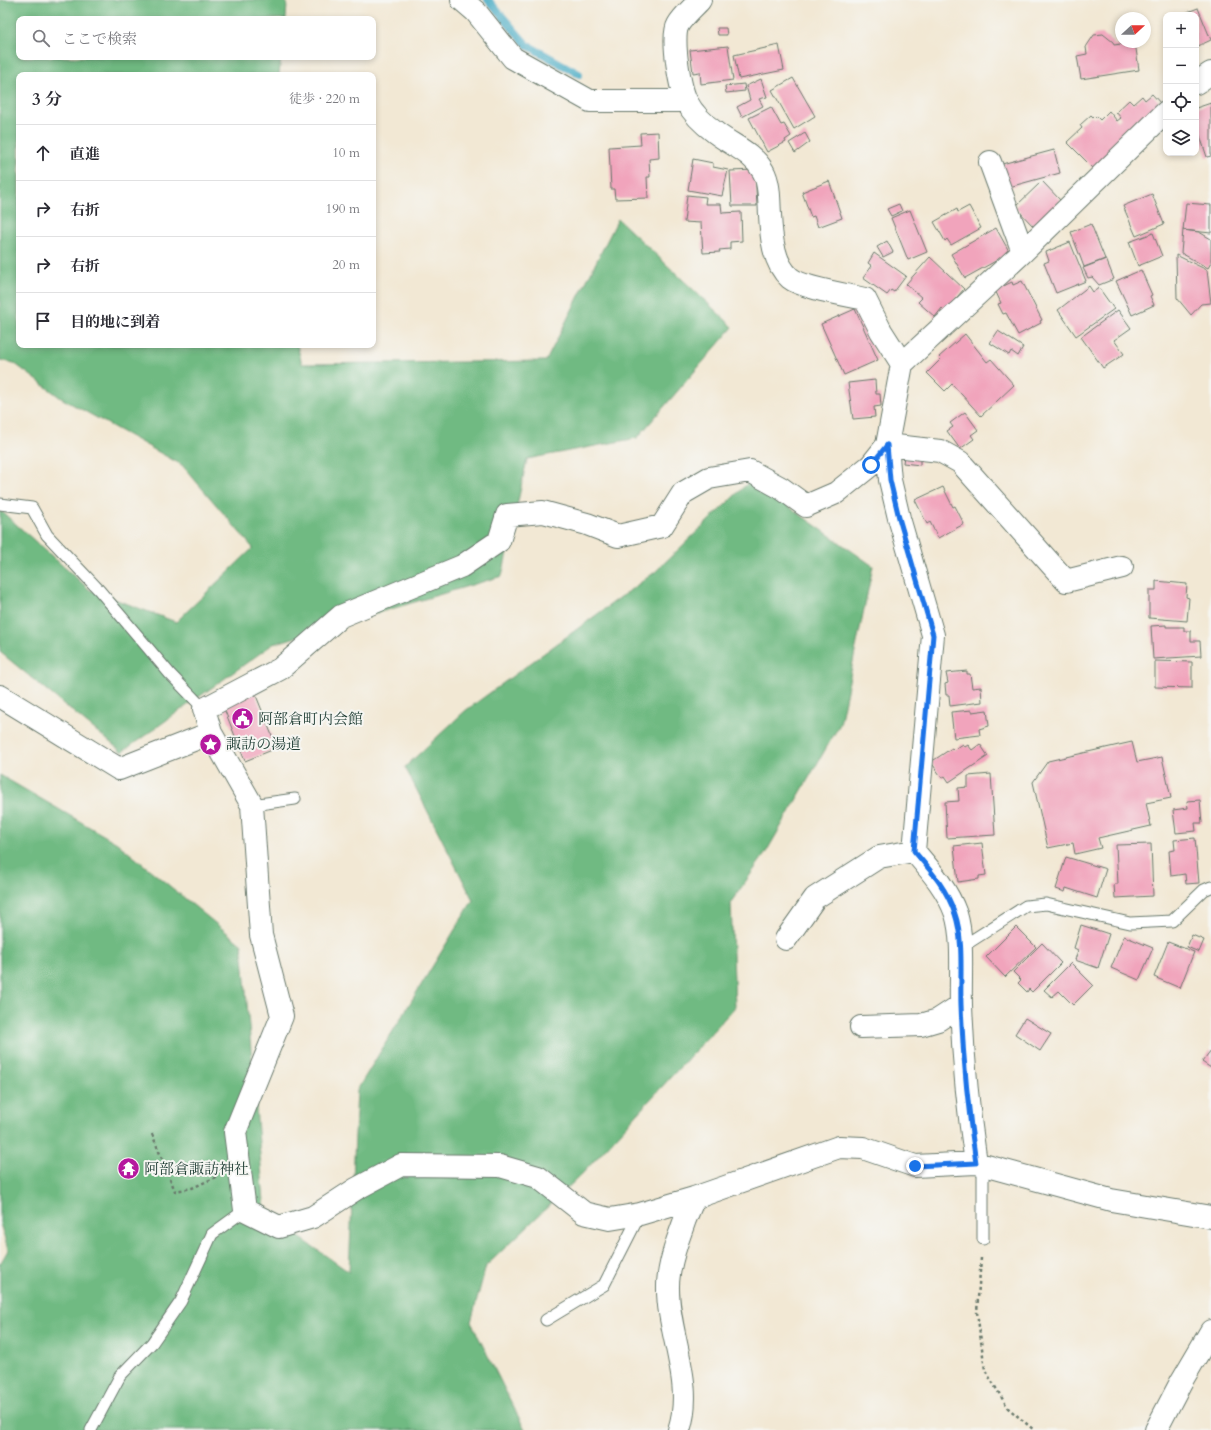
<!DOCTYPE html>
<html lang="ja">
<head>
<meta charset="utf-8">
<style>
	:root { --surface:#fff; --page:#f2f2f3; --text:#2b2b33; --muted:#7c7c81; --line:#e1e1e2 }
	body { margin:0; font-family:Cardo,"Noto Serif JP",serif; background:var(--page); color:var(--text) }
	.controls { position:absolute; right:12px; top:12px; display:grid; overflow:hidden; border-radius:8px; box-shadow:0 2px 6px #0003 }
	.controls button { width:36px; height:36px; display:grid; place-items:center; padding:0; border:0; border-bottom:1px solid var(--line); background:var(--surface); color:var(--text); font:20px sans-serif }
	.compass { position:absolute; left:1115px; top:12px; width:36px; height:36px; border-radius:50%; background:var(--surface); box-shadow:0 2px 6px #0003; rotate:69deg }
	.stop { position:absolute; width:12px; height:12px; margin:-9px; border:3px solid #1a73e8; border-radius:50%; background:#fff }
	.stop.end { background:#1a73e8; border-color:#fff; box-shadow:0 1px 4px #0008 }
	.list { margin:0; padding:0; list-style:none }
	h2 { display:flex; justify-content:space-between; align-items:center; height:52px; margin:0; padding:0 16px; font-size:17px }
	h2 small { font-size:13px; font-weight:400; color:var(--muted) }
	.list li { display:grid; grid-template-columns:26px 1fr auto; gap:12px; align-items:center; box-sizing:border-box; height:56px; padding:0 16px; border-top:1px solid var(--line) }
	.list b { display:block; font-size:15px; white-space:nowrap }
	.list em { font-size:13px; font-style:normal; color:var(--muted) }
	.icon { flex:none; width:22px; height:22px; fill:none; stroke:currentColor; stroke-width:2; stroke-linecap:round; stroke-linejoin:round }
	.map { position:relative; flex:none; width:1211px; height:1430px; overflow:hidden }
	.search { position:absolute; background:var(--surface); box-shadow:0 2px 6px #0003; left:16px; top:16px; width:360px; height:44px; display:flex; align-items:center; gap:10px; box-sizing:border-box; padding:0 14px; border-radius:8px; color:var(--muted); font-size:15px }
	.panel { position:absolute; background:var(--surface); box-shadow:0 2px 6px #0003; left:16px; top:72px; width:360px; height:276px; border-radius:8px }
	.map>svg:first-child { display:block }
</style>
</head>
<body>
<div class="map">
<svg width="1211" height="1430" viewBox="0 0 1211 1430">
	<rect width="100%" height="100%" fill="#f6f6f2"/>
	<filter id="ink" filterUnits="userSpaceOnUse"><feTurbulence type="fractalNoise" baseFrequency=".025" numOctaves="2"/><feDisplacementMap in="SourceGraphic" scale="8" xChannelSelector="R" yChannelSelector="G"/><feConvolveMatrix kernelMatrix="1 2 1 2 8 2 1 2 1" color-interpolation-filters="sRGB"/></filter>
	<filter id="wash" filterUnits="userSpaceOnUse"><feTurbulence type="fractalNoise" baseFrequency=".012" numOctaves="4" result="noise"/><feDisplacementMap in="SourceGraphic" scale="16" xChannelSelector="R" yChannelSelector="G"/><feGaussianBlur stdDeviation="0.9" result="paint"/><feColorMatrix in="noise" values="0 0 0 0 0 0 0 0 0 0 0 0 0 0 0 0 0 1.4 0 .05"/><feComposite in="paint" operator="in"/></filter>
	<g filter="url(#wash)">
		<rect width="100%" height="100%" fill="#f2e8d4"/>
		<!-- forest -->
		<path fill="#70ba82" stroke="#487c5b" d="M 0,0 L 284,0 L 287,3 L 286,19 L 19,19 L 19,57 L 281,57 L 279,75 L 19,75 L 19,345 L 297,345 L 302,364 L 546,361 L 618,219 L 733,327 L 637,438 L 527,459 L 502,576 L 273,644 L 122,752 L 0,652 L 0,510 L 90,590 L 176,622 L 253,548 L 182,465 L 61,398 L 14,363 L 0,360 Z
			M 751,480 L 873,566 L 840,724 L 765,854 L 731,902 L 735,1007 L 582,1174 L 486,1266 L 471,1322 L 525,1430 L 0,1430 L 0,1264 L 8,1250 L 0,1223 L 0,775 L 117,843 L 242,945 L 265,1213 L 349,1272 L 357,1090 L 473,900 L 405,767 L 465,711 L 655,572 Z"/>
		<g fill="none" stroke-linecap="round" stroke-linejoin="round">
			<!-- stream -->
			<path stroke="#45aac4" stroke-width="8" d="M 488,0 L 527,45 L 579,74"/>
		</g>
		<g id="blocks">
			<!-- building -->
			<path fill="#f1a4bc" d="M 1198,8 L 1211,40 L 1196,47 L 1196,15 L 1180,15 Z
				M 717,28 L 726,28 L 727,35 L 718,35 Z
				M 1103,34 L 1113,42 L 1114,45 L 1135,42 L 1139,70 L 1081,79 L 1077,56 L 1087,54 L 1086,47 L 1094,35 Z
				M 779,45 L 784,70 L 739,79 L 734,55 Z
				M 728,46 L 733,80 L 701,84 L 700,72 L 693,73 L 690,50 Z
				M 793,78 L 815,116 L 794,129 L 772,90 Z
				M 761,79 L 767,97 L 759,99 L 763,106 L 742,117 L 737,107 L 750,100 L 746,86 Z
				M 744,84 L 745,91 L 726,93 L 725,86 Z
				M 1152,94 L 1162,105 L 1094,169 L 1067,142 L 1082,128 L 1080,125 L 1091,115 L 1094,118 L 1096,116 L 1100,120 L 1109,111 L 1117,121 L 1121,118 L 1116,112 L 1129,100 L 1133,104 L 1142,96 L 1145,100 Z
				M 1211,103 L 1211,156 L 1207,157 L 1196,124 L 1196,108 Z
				M 771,107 L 781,125 L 784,124 L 791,136 L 785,140 L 786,142 L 767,152 L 749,118 Z
				M 658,132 L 659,158 L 649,159 L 650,177 L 647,177 L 648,198 L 615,199 L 614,189 L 611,189 L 609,147 L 641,145 L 640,133 Z
				M 805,133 L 810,142 L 795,153 L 789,143 Z
				M 1054,150 L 1060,173 L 1009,187 L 1002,164 Z
				M 693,159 L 713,163 L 713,167 L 728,170 L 722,196 L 688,190 Z
				M 755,170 L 757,206 L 732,206 L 730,171 Z
				M 829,181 L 842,218 L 818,227 L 814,216 L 811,217 L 802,192 Z
				M 1042,181 L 1061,201 L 1034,227 L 1015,207 Z
				M 1152,194 L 1164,224 L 1136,236 L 1123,206 Z
				M 687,195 L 706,197 L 705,204 L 721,204 L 722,213 L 741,212 L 742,241 L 730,242 L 730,249 L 719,250 L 720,252 L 703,253 L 701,223 L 684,222 Z
				M 1186,203 L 1211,205 L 1211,233 L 1183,230 Z
				M 899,204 L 902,211 L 891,216 L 887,209 Z
				M 969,206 L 981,228 L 951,245 L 947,239 L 945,241 L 934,222 L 957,209 L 958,212 Z
				M 910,210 L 927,252 L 908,260 L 891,218 Z
				M 1091,224 L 1105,259 L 1084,267 L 1071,232 Z
				M 996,228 L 1010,253 L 965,278 L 951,254 Z
				M 1183,230 L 1199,232 L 1211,239 L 1211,263 L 1208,268 L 1181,253 Z
				M 1153,233 L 1162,256 L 1138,266 L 1129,242 Z
				M 887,241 L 893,252 L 883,257 L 877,247 Z
				M 1070,242 L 1086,281 L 1056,293 L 1044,263 L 1049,261 L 1046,252 Z
				M 874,253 L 906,276 L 894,292 L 891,290 L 887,295 L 863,278 L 872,266 L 868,263 Z
				M 1176,255 L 1207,270 L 1211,303 L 1201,304 L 1191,315 L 1177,298 Z
				M 930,257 L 964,289 L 945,311 L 942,308 L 935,317 L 918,302 L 922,298 L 906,284 Z
				M 1106,259 L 1114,279 L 1099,285 L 1092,277 L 1088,278 L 1083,268 Z
				M 1141,270 L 1152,295 L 1150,296 L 1154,305 L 1132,315 L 1116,281 Z
				M 1022,281 L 1042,320 L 1040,321 L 1041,323 L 1018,335 L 1006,313 L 1003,314 L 998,304 L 1001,303 L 995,290 L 1012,282 L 1013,285 Z
				M 1089,286 L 1093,292 L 1099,288 L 1114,309 L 1076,336 L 1058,310 Z
				M 855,309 L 878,360 L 844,375 L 821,324 Z
				M 1118,310 L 1131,328 L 1114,340 L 1124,354 L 1103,368 L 1081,337 Z
				M 998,331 L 1023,347 L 1018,356 L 1011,351 L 1009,355 L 990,343 Z
				M 965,334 L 987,362 L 991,359 L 1014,385 L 981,416 L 952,384 L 945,391 L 927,373 L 941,359 L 939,357 Z
				M 875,380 L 876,394 L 880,394 L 881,406 L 874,407 L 875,417 L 853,419 L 848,383 Z
				M 965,412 L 978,430 L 971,435 L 974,439 L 960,449 L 947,431 L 953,427 L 950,423 Z
				M 904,456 L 920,459 L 920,465 L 903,463 Z
				M 943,487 L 953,507 L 955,506 L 964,524 L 938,538 L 930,522 L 927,524 L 915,500 Z
				M 1156,581 L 1187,584 L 1186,597 L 1189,598 L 1187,621 L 1149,618 L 1149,590 L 1156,590 Z
				M 1166,625 L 1166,627 L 1184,627 L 1184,631 L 1191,631 L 1191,641 L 1200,641 L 1201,656 L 1153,659 L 1151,626 Z
				M 1155,661 L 1192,662 L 1192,688 L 1155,687 Z
				M 967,671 L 967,674 L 970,674 L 972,688 L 981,687 L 982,702 L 950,706 L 949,695 L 946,695 L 945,684 L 948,683 L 946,673 Z
				M 255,693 L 277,748 L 245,761 L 223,706 Z
				M 972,710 L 972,712 L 987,710 L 989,726 L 979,729 L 980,735 L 954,738 L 951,712 Z
				M 1132,742 L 1137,762 L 1162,757 L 1171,798 L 1146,803 L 1151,826 L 1098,838 L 1101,848 L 1075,854 L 1073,843 L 1048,848 L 1033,782 L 1048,761 Z
				M 963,744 L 965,747 L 968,745 L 972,750 L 980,744 L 988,756 L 949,782 L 945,776 L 942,778 L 931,762 L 952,748 L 954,750 Z
				M 991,774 L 995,835 L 947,838 L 945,802 L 959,801 L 958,788 L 968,787 L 968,776 Z
				M 1200,800 L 1202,823 L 1195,823 L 1196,831 L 1176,833 L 1173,810 L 1188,808 L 1187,801 Z
				M 1195,838 L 1199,883 L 1186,884 L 1185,874 L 1171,876 L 1169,851 L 1175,850 L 1174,840 Z
				M 982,843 L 986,875 L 979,876 L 979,879 L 958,882 L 954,846 Z
				M 1151,844 L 1153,896 L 1115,898 L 1114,884 L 1118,884 L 1116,845 Z
				M 1066,857 L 1106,869 L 1097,898 L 1066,888 L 1065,892 L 1056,889 Z
				M 1081,925 L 1109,934 L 1098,968 L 1075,960 L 1078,950 L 1074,948 Z
				M 1016,927 L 1036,947 L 1005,977 L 986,957 Z
				M 1192,935 L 1204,940 L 1199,952 L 1187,947 Z
				M 1124,936 L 1153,948 L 1139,980 L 1111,968 Z
				M 1168,942 L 1194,952 L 1180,988 L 1154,977 Z
				M 1042,943 L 1061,963 L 1032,992 L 1029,989 L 1027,992 L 1018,983 L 1021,980 L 1013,972 Z
				M 1071,963 L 1093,985 L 1073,1005 L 1059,991 L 1052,997 L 1044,990 Z
				M 1025,1018 L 1051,1034 L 1040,1051 L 1015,1034 Z
				M 1211,1050 L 1211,1068 L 1202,1062 Z"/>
		</g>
	</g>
	<g filter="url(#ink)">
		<use href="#blocks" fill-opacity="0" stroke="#69796c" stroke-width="1"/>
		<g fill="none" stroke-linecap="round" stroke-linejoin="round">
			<defs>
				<path id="lane" d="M 0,504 L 32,508 L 47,535 L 99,590 L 170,674 L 204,709
					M 252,805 L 295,799
					M 960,948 L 1026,906 L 1046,904 L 1130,923 L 1172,921 L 1204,890 L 1211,887
					M 983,1239 L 983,1165
					M 546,1320 L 604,1285 L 640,1214
					M 91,1430 L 120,1376 L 152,1343 L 181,1301 L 212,1234 L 245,1210"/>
				<path id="street" d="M 462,0 L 476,12 L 513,58 L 590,101 L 686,101
					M 700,0 C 693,8 683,16 678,25 C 671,37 680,90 687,102 C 693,114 705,125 716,133 C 733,146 752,152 763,171 C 770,183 769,201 770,215 C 771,235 773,263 790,278 C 802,288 848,295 865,299 L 881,331 L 902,364
					M 1196,83 L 1211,73
					M 990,162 L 1023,252
					M 887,445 L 940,451 L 960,462 L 1066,581 L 1122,567
					M 0,696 L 119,769 L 211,733 L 252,805 L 261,935 L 282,1016 L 235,1132 L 245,1210 L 279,1227 L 313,1217 L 356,1189 L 401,1165 L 500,1166 L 538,1177 L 584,1213 L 610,1219 L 640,1214 L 694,1198 L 839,1147 L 863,1148 L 915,1166 L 976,1163 L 1111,1200 L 1211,1217
					M 211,733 L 204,709 L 280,669 L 341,616 L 462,566 L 499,541 L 507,515 L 543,512 L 587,524 L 618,536 L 662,526 L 683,493 L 709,478 L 750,471 L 781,488 L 806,506 L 836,493 L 871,465 L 887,445
					M 786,939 L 815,898 L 879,857 L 914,851
					M 861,1027 L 921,1025 L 938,1020 L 961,1005
					M 976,1163 C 968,1110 963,1058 961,1005 C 960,978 964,940 956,914 C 947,889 931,871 914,851 L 933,635 L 899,518 L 890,480 L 887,445 L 902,364 L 1023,252 L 1166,112
					M 679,1430 C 695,1383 667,1333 668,1286 C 668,1262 684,1220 694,1198
					M 1156,1430 L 1181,1382 L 1211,1331"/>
			</defs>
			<!-- lane casing -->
			<use href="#lane" stroke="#69796c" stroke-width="13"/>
			<!-- street casing -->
			<use href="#street" stroke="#69796c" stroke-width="24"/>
			<!-- path -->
			<path stroke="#69796c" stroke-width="2.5" stroke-dasharray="3 3" stroke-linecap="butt" d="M 152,1134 L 175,1191 L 192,1188 L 216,1177
				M 981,1258 L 977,1312 L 985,1370 L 1008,1408 L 1034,1430"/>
			<!-- lane -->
			<use href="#lane" stroke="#fff" stroke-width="11"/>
			<!-- street -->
			<use href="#street" stroke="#fff" stroke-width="22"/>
		</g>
	</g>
	<g fill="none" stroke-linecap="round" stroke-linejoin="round" filter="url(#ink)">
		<!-- route -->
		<path stroke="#1a73e8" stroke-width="5" d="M 871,465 L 887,445 L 890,480 L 899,518 L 933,635 L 914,851 C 931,871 947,889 955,914 C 964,940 960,978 961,1005 C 963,1058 968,1110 976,1163 L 915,1166"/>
	</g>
	<!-- icons -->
	<defs>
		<symbol id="civic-disc" viewBox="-11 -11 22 22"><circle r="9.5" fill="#b5179e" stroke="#f6f6f2"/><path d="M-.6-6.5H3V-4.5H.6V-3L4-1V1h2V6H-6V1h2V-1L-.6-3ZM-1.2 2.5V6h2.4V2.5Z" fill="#fff"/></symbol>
		<symbol id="sight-disc" viewBox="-11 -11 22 22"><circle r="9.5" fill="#b5179e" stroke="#f6f6f2"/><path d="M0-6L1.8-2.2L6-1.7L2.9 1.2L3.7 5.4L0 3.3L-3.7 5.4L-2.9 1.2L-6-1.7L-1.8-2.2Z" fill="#fff"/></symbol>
		<symbol id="temple-disc" viewBox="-11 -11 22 22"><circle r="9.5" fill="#b5179e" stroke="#f6f6f2"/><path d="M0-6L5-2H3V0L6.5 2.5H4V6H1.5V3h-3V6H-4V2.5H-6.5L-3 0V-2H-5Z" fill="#fff"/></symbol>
	</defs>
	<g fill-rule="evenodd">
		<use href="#civic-disc" x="230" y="706" width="25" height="25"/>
		<use href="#sight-disc" x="198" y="732" width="25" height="25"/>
		<use href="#temple-disc" x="116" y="1156" width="25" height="25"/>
	</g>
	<g text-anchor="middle" stroke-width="4" stroke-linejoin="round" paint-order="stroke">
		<!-- poi labels -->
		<g font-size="15" fill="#1f3d34" stroke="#f6f6f2" text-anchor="start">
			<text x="258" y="724">阿部倉町内会館</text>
			<text x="226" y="749">諏訪の湯道</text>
			<text x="144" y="1174">阿部倉諏訪神社</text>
		</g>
	</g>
</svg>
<div class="controls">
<button>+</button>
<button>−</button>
<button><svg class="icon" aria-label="locate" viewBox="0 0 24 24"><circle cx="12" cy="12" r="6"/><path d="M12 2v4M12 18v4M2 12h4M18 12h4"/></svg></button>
<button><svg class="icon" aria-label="layers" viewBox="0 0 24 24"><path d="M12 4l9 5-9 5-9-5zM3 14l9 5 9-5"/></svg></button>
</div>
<svg class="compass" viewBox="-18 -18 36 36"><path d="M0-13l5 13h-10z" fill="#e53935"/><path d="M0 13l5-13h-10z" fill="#7c7c81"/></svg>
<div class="stop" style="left:871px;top:465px"></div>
<div class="stop end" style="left:915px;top:1166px"></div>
<div class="search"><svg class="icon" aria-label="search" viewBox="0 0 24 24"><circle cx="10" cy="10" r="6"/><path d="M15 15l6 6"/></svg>ここで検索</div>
<section class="panel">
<h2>3 分<small>徒歩 · 220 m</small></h2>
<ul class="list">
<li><svg class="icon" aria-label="ahead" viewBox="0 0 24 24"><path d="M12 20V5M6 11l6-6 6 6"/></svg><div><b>直進</b></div><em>10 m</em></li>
<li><svg class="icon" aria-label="right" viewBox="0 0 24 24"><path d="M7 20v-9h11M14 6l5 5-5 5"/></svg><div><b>右折</b></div><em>190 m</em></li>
<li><svg class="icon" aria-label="right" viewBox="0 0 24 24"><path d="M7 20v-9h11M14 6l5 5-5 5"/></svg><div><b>右折</b></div><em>20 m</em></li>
<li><svg class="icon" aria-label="arrive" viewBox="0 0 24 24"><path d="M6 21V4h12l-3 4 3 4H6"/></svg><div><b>目的地に到着</b></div></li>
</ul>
</section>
</div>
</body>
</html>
